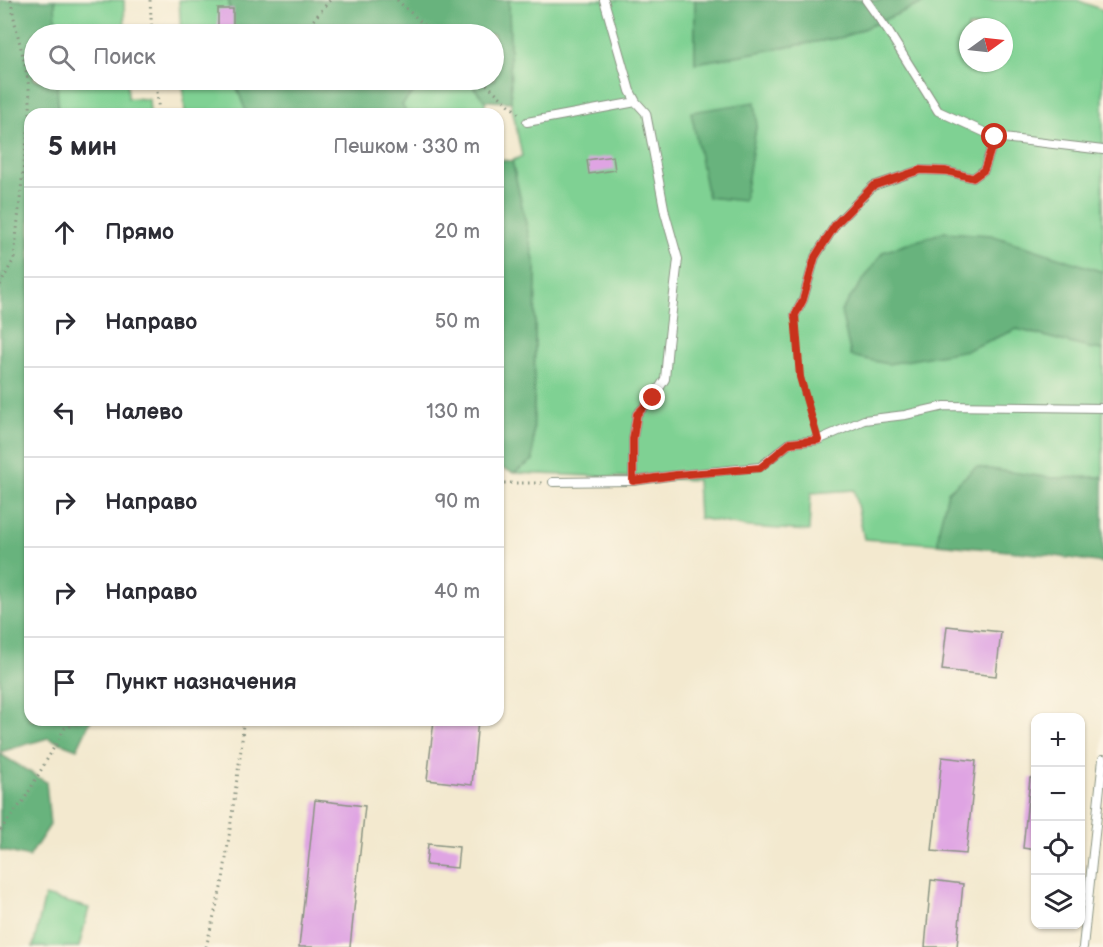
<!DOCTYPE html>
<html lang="ru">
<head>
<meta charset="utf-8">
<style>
	:root { --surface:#fff; --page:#f7f7f7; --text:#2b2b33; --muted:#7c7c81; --line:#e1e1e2 }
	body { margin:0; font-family:"Balsamiq Sans",sans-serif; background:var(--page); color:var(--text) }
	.controls { position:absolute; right:18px; bottom:18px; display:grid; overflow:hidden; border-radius:12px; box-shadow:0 2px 4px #0004 }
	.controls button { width:54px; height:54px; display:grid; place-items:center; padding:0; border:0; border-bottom:2px solid var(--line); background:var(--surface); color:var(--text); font:30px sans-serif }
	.compass { position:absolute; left:959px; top:18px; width:54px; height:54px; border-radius:50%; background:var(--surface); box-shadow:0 2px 4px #0004; rotate:75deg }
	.stop { position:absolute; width:18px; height:18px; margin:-14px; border:4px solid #c8321e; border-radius:50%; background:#fff }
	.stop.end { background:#c8321e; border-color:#fff; box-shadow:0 2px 6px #0008 }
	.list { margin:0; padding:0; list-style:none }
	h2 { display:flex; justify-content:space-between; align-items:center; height:78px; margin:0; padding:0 24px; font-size:26px }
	h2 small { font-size:20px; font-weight:400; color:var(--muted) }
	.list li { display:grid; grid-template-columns:39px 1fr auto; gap:18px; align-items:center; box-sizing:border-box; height:90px; padding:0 24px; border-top:2px solid var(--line) }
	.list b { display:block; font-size:22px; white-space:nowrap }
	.list em { font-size:20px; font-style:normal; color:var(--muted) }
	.icon { flex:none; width:33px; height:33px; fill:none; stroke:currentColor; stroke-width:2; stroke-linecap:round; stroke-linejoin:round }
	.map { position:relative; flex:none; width:1103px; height:947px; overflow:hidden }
	.search { position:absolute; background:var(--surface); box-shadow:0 2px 4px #0004; left:24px; top:24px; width:480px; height:66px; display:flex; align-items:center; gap:15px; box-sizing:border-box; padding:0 21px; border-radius:33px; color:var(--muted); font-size:22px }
	.panel { position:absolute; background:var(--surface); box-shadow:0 2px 4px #0004; left:24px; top:108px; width:480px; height:618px; border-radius:18px }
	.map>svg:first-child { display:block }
</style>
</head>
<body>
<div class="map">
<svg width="1103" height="947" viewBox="0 0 1103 947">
	<rect width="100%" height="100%" fill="#fcf5e5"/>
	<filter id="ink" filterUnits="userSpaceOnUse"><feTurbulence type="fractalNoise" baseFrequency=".0167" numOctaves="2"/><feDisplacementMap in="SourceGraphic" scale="12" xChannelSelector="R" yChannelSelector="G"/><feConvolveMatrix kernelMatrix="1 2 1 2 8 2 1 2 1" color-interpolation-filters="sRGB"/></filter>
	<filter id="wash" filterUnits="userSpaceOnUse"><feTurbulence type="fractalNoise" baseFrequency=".008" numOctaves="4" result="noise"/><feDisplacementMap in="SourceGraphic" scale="24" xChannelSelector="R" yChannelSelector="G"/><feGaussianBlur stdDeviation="1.35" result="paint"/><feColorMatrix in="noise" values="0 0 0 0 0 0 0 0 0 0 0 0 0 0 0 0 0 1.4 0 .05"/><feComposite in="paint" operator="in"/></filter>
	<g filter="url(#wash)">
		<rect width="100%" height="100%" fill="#f3e9cf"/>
		<!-- green -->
		<path fill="#7fd193" stroke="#4f8764" stroke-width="1.5" fill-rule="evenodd" d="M 55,0 L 124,0 L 125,34 L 56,34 Z
			M 179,0 L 229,0 L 231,34 L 181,34 Z
			M 509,0 L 695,0 L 695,63 L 844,37 L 930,0 L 1077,0 L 1103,10 L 1103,272 L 1065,260 L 967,350 L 1017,329 L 1089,348 L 1103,350 L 1103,477 L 1052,478 L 976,468 L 939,528 L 938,544 L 864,539 L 854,490 L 811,493 L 809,531 L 748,527 L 699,518 L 697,480 L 514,473 L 533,460 L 536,270 L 512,161 L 522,156 L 511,102 ZM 968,27 L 1004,27 L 1004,63 L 968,63 ZM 755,103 L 757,121 L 744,200 L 708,197 Z
			M 57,80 L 127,80 L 128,98 L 149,99 L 150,114 L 58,114 Z
			M 183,80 L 234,80 L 247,114 L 185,114 Z
			M 424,80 L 468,80 L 485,101 L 485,114 L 407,114 L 402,105 Z
			M 45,896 L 89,908 L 79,947 L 33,947 Z"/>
		<!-- forest -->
		<path fill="#67b37d" stroke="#437858" stroke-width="1.5" d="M 0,0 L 55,0 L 56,34 L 34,34 L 34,80 L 57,80 L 58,114 L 30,114 L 30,720 L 91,720 L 77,749 L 48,738 L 0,752 Z
			M 229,0 L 509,0 L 511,102 L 485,101 L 468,80 L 494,80 L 494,34 L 231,34 Z
			M 695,0 L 930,0 L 844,37 L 695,63 Z
			M 234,80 L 424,80 L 402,105 L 407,114 L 247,114 Z
			M 755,102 L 757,121 L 744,201 L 708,197 L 691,112 Z
			M 498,160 L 512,161 L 536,269 L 533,460 L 514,473 L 498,467 Z
			M 944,232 L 991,235 L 1103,272 L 1103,350 L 1089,348 L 1017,329 L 967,350 L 888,364 L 851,356 L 841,311 L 883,252 Z
			M 976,467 L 1052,478 L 1103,477 L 1103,563 L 1048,555 L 938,544 L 939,528 L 948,492 Z
			M 0,754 L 46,782 L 50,825 L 29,857 L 0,850 Z"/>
		<g id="blocks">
			<!-- building -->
			<path fill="#dfa4e3" d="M 218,9 L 233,9 L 233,34 L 218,34 Z
				M 613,156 L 615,170 L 589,174 L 587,160 Z
				M 947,626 L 1001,632 L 996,676 L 942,670 Z
				M 434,720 L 478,720 L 472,785 L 427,780 Z
				M 942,757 L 976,761 L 966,854 L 932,851 Z
				M 1030,778 L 1036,778 L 1036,850 L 1023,848 Z
				M 315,800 L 365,806 L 350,947 L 299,947 Z
				M 428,844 L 459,847 L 457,868 L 426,865 Z
				M 931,880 L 963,884 L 957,947 L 925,947 Z"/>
		</g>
	</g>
	<g filter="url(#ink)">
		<use href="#blocks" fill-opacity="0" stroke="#899382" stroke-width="1.5"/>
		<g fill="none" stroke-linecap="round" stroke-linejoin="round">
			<defs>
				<path id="service" d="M 604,0 L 630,91 L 636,102
					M 866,0 L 888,31 L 938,111 L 995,137 L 1103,150
					M 527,122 L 636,102 L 646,113 L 665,213 L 678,259 L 668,345 L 665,379 L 653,398 L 637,414 L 633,439 L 633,481
					M 795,315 L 803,300 L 815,257 L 836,224 L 873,186 L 920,170 L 946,171 L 973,178 L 984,170 L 995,137
					M 553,482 L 633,481 L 676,475 L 760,467 L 790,443 L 818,440 L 864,420 L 905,415 L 945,406 L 1103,408
					M 1083,947 L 1103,759"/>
			</defs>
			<!-- service casing -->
			<use href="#service" stroke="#899382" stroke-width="10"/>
			<!-- path -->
			<path stroke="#899382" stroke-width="3" stroke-dasharray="1.5 4.5" stroke-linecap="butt" d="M 11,0 C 16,39 32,75 30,114
				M 150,0 L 152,34
				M 397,0 L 434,34
				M 302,34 L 330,0
				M 156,80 L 159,114
				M 482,80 L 520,115
				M 156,81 L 168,80
				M 0,285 L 14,259 L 22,180 L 30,116
				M 796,325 L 800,377 L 815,430
				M 498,483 L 542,483
				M 0,830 L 24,800 L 65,728 L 87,720
				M 206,947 L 223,880 L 242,742 L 243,720"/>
			<!-- service -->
			<use href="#service" stroke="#fff" stroke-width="8"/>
		</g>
	</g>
	<g fill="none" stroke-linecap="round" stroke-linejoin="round" filter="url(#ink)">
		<!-- route -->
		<path stroke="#c8321e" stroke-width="8" d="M 653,398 L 637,414 L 633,439 L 633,481 L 676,475 L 760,468 L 790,443 L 818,440 L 800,377 L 795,315 L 803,300 L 815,257 L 836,224 L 873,186 L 920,170 L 946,171 L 973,178 L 984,170 L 995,137"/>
	</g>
</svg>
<div class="controls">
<button>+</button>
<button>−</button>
<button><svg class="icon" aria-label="locate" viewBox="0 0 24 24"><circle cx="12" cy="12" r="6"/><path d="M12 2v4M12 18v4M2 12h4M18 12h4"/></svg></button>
<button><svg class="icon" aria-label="layers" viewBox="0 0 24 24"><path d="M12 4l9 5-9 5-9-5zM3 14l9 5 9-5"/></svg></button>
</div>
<svg class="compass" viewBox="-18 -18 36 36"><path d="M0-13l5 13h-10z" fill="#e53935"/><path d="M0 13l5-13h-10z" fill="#7c7c81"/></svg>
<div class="stop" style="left:995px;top:137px"></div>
<div class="stop end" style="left:653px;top:398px"></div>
<div class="search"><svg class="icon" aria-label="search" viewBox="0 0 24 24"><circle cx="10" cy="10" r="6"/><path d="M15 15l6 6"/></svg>Поиск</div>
<section class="panel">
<h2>5 мин<small>Пешком · 330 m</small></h2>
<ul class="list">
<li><svg class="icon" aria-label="ahead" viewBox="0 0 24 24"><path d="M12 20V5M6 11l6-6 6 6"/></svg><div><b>Прямо</b></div><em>20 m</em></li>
<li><svg class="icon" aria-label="right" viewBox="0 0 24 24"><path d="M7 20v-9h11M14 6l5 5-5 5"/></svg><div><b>Направо</b></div><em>50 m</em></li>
<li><svg class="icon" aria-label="left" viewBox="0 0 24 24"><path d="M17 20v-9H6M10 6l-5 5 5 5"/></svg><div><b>Налево</b></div><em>130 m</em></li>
<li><svg class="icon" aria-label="right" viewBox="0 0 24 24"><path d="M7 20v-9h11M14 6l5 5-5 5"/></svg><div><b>Направо</b></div><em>90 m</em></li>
<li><svg class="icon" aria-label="right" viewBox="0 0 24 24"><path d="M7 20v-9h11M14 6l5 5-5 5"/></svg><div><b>Направо</b></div><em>40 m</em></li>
<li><svg class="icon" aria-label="arrive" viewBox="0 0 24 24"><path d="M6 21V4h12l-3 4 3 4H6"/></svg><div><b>Пункт назначения</b></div></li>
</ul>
</section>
</div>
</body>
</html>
